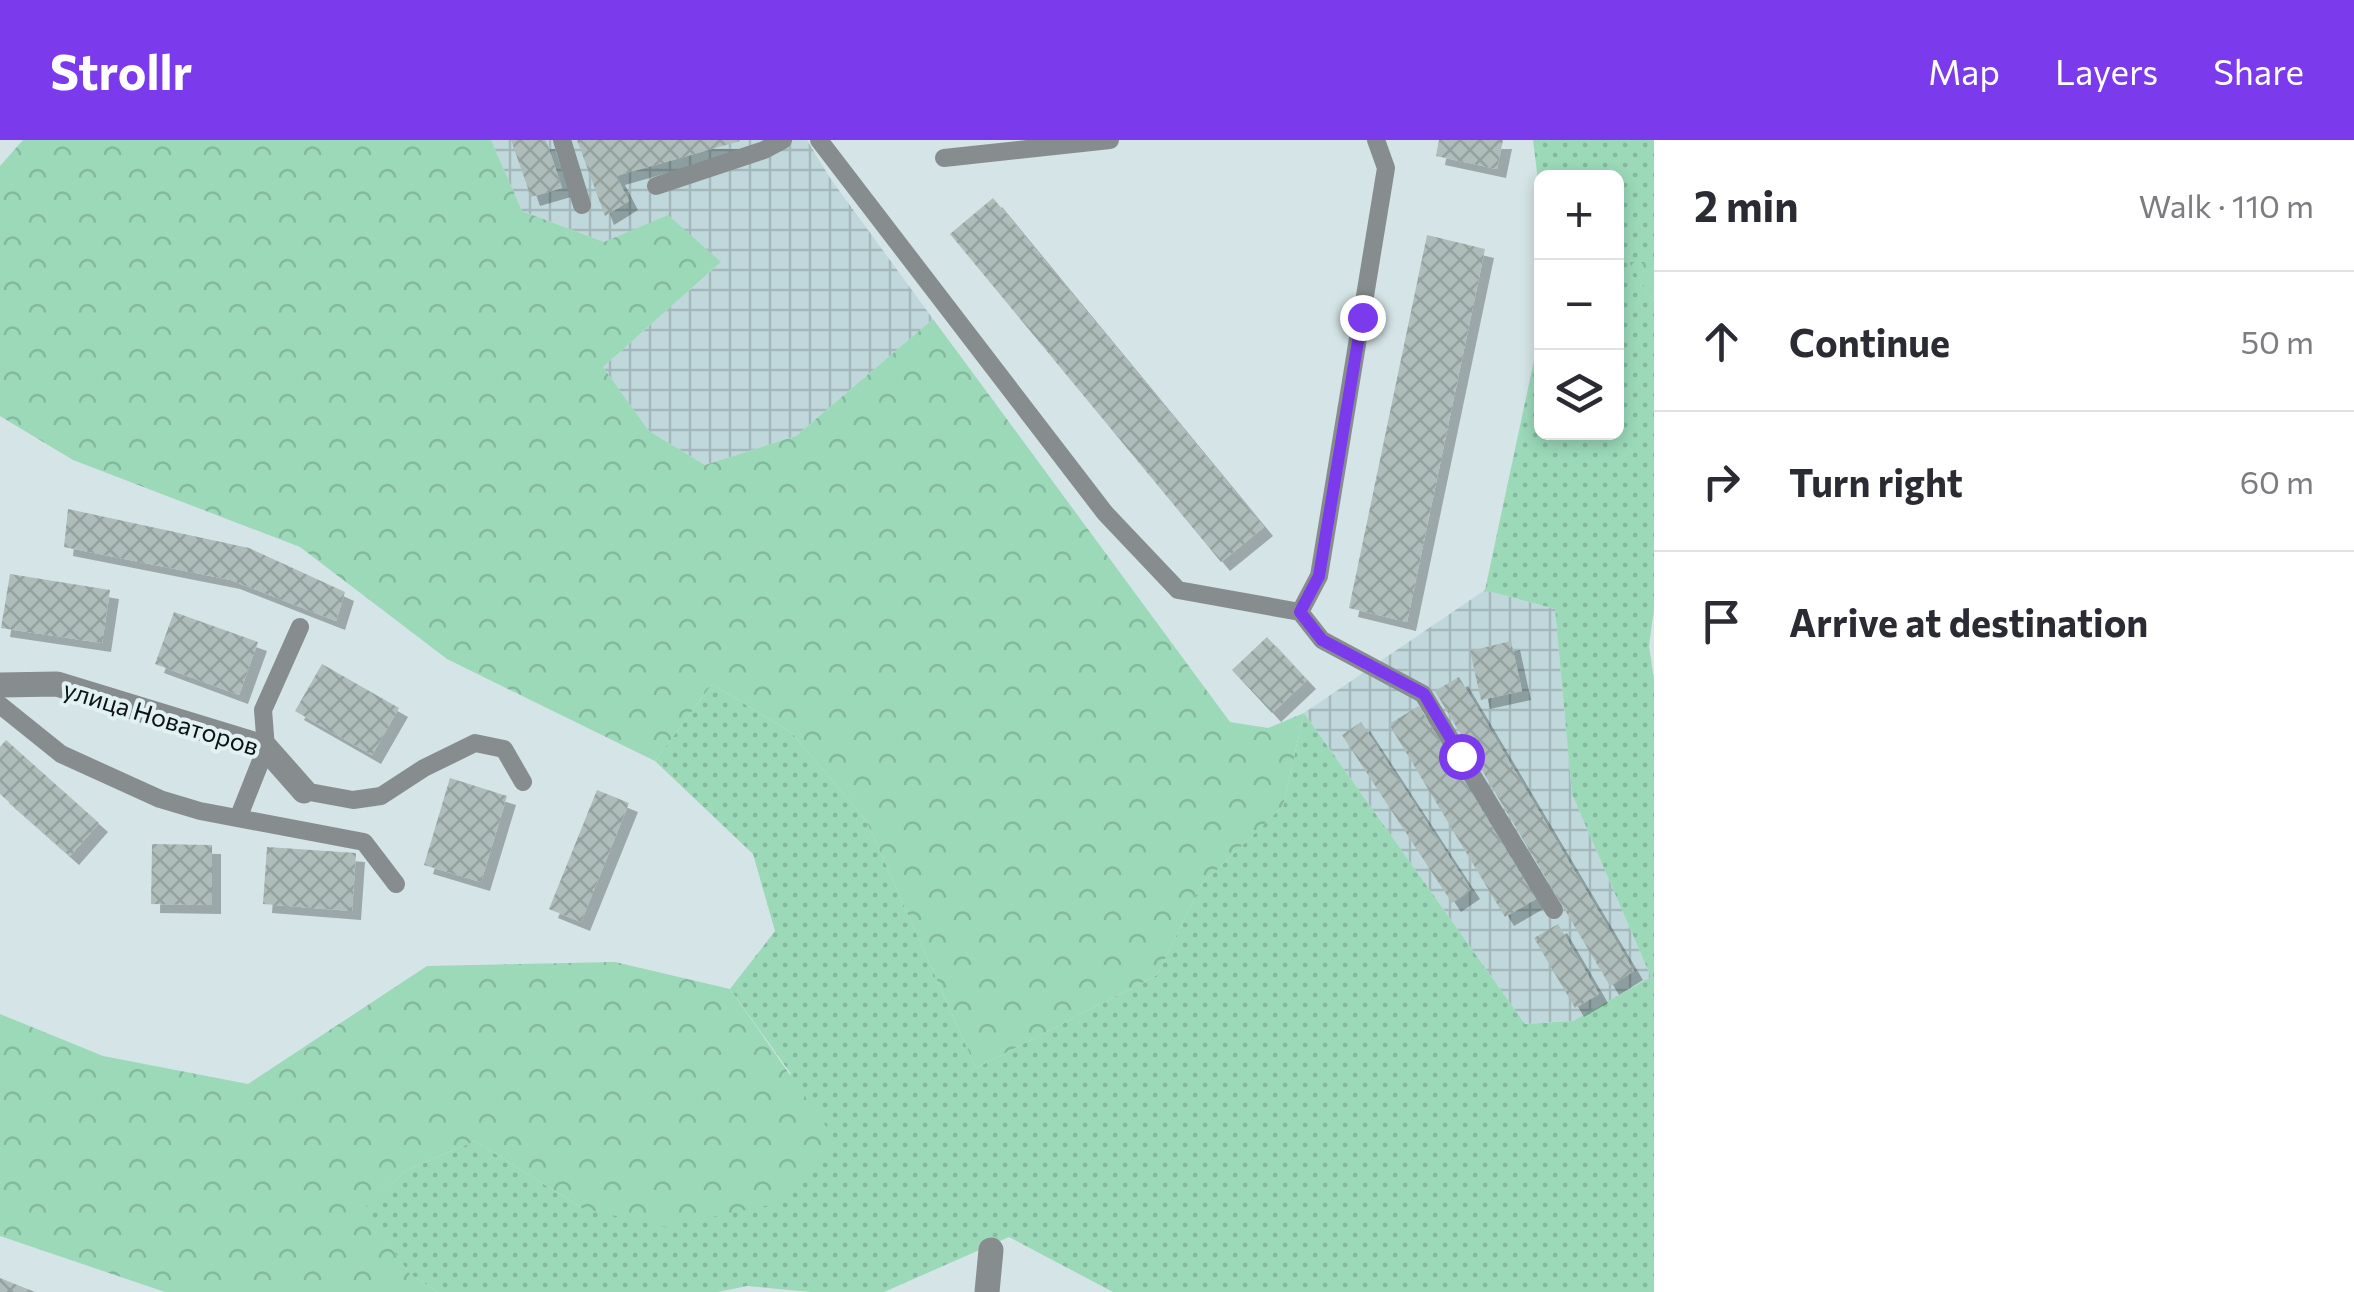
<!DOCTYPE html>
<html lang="en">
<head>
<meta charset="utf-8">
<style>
	:root { --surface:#fff; --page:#f2f2f3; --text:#2b2b33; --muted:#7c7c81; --line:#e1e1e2; --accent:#7c3aed }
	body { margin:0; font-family:Commissioner,sans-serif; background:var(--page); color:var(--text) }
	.controls { position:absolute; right:30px; top:30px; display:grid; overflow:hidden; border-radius:15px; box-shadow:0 5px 15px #0003 }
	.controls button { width:90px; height:90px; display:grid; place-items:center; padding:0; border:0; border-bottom:2px solid var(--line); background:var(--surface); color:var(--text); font:50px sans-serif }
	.stop { position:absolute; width:30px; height:30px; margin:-22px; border:8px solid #7c3aed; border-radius:50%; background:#fff }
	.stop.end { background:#7c3aed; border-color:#fff; box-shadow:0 2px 10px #0008 }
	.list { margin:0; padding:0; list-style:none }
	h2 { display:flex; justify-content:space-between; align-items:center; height:130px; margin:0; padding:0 40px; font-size:42px }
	h2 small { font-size:32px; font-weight:400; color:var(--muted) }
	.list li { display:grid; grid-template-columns:65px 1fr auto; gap:30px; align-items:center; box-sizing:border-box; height:140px; padding:0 40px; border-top:2px solid var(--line) }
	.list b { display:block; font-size:38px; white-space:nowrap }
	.list em { font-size:32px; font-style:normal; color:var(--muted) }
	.icon { flex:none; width:55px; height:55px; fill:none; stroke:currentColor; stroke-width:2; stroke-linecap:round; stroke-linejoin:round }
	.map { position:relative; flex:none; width:1654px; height:1152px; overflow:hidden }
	header { display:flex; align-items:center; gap:60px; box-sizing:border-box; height:140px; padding:0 50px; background:var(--accent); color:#fff }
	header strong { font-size:48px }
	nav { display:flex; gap:55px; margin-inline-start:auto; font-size:35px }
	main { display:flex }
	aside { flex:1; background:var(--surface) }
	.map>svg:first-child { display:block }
</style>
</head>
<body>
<header>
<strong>Strollr</strong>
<nav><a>Map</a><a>Layers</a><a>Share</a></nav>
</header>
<main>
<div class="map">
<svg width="1654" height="1152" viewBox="0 0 1654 1152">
	<defs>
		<pattern id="industrial-grid" width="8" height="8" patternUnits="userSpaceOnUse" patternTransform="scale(2.5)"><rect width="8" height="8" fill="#c0d8dc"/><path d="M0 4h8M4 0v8" fill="none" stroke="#a4b8bc"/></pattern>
		<pattern id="grass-dots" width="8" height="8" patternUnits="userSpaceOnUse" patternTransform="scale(2.5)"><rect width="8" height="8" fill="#9bd9b9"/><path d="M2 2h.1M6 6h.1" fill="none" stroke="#84b99e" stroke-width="1.8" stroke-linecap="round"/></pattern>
		<pattern id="forest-crowns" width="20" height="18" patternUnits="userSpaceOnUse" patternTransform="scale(2.5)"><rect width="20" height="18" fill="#9bd9b9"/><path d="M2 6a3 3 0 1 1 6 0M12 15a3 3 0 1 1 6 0" fill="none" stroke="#84b99e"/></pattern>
		<pattern id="building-cross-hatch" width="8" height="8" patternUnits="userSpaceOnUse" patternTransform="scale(2.5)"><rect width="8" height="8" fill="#aebdba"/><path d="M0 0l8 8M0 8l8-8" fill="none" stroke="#94a19f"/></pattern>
		<filter id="shadow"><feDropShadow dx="9" dy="9" stdDeviation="0" flood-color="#0004"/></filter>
	</defs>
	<rect width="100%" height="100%" fill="#d5e4e6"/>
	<!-- industrial -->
	<path fill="url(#industrial-grid)" d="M 491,0 L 807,0 L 830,38 L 933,179 L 796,296 L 705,325 L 649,291 L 603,227 L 720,123 L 668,76 L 604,102 L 522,71 Z
		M 1485,450 L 1555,469 L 1572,654 L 1651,837 L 1573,881 L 1525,884 L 1304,573 Z"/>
	<!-- grass -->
	<path fill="url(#grass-dots)" d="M 1533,0 L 1654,0 L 1654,122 L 1630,123 L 1654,162 L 1654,469 L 1649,506 L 1654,540 L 1654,1152 L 1113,1152 L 1009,1097 L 884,1152 L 811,1152 L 747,1146 L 718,1152 L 438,1152 L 410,1134 L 362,1069 L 407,1030 L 475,1001 L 582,1068 L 791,934 L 730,849 L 775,791 L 753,714 L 655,621 L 712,544 L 792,593 L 867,682 L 976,928 L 1157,835 L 1201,745 L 1283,666 L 1304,573 L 1525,884 L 1573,881 L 1651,837 L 1572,654 L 1555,469 L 1485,450 L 1536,211 L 1541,109 L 1542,292 L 1616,292 L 1616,38 L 1542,38 L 1541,65 Z"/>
	<!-- forest -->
	<path fill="url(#forest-crowns)" d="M 23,0 L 491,0 L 522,71 L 604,102 L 668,75 L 721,122 L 603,227 L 649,291 L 705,325 L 796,296 L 933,179 L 1230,582 L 1268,588 L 1304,573 L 1283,666 L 1201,745 L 1157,835 L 976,928 L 867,682 L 792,593 L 712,544 L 655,621 L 447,519 L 300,407 L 73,320 L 0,276 L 0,26 Z
		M 1629,122 L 1654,122 L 1654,162 Z
		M 615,822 L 730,849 L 837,1002 L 784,1062 L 664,1087 L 582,1068 L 475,1001 L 407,1030 L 363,1069 L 410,1134 L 438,1152 L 165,1152 L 0,1096 L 0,874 L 103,916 L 248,944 L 427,826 Z"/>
	<!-- building -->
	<path fill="url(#building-cross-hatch)" filter="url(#shadow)" d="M 511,0 L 546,0 L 562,48 L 531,57 Z
		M 577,0 L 739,0 L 740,1 L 616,36 L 629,61 L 605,76 Z
		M 1439,0 L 1503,0 L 1497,29 L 1436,16 Z
		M 993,58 L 1264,387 L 1221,422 L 950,94 Z
		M 1427,95 L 1485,109 L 1407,482 L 1349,468 Z
		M 68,369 L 249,408 L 345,452 L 336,481 L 231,440 L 64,407 Z
		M 10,434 L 110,450 L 102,503 L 1,488 Z
		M 174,472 L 258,502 L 239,555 L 155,524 Z
		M 1267,497 L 1307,540 L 1272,573 L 1232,530 Z
		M 1511,501 L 1522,551 L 1481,560 L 1470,511 Z
		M 322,524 L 399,568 L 372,615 L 295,571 Z
		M 1459,537 L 1634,831 L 1610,846 L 1435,551 Z
		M 1419,566 L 1536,759 L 1505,777 L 1389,584 Z
		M 1361,582 L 1471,750 L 1452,763 L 1342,595 Z
		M 6,600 L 99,683 L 70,716 L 0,654 L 0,607 Z
		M 450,638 L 507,656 L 481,742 L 424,725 Z
		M 597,650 L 629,663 L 581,782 L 549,769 Z
		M 152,704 L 212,705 L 212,765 L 151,764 Z
		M 267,707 L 356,713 L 352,771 L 263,764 Z
		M 1558,784 L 1599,854 L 1575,868 L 1534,798 Z
		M 0,1138 L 35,1152 L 0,1152 Z"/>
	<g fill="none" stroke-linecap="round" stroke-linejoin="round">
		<!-- service -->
		<path stroke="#878d8f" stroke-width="18" d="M 562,0 L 582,65
			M 819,0 L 1105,373 L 1178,450 L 1300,472
			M 1376,0 L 1386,28 L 1319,436 L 1300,472 L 1322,500 L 1423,554 L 1554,770
			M 944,18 L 1110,0
			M 656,46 L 764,10 L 783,0
			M 0,565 L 61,614 L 160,659 L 200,671 L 364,702 L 396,744
			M 304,651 L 353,660 L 381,656 L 424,628 L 475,603 L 504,609 L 523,642
			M 239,676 L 266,608 L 263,570 L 300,487"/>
		<!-- minor -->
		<path stroke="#878d8f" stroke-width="25" d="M 0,545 L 57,544 L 266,608 L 304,651
			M 987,1152 L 991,1110"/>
	</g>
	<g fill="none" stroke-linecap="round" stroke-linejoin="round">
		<!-- route -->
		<path stroke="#7c3aed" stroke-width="12" d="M 1362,177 L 1319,436 L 1300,472 L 1322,500 L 1424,554 L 1461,616"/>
	</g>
	<g text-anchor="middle" stroke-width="8" stroke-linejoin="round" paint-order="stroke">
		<!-- street labels -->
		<g font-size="25" fill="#0d1213" stroke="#e2f1f4">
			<text transform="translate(161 578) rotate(17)" y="9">улица Новаторов</text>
		</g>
	</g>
</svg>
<div class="controls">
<button>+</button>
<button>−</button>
<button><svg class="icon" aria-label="layers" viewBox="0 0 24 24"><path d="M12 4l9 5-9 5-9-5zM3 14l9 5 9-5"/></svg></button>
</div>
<div class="stop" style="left:1461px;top:616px"></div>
<div class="stop end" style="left:1362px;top:177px"></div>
</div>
<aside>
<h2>2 min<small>Walk · 110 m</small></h2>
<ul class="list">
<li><svg class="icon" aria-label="ahead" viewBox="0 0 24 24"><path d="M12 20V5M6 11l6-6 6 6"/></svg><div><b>Continue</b></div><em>50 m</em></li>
<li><svg class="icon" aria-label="right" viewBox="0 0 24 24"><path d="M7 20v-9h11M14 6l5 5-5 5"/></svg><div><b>Turn right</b></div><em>60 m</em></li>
<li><svg class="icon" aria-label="arrive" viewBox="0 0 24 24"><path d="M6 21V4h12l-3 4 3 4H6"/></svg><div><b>Arrive at destination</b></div></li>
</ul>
</aside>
</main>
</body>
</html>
